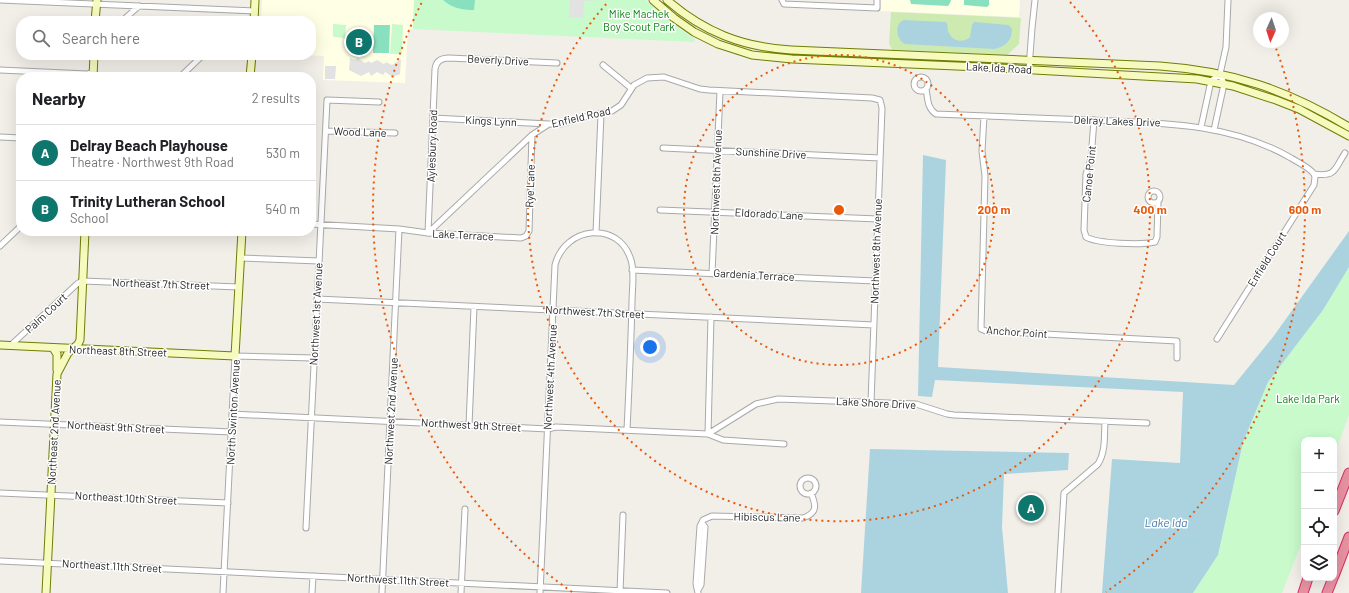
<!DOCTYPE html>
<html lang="en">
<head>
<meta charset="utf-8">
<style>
	:root { --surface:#fff; --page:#f6f6f6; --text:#202124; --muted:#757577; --line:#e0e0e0; --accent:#0f766e }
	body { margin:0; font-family:Barlow,sans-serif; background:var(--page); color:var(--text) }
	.controls { position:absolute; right:12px; bottom:12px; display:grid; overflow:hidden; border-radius:8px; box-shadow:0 4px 16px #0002 }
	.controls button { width:36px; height:36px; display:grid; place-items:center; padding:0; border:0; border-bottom:1px solid var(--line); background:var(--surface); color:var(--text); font:20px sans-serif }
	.compass { position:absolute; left:1253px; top:12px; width:36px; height:36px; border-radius:50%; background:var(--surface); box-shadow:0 4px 16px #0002; rotate:183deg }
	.you { position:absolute; left:650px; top:347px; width:14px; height:14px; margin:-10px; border:3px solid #fff; border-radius:50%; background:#1a73e8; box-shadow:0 0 0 6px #1a73e833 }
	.badge { display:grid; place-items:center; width:26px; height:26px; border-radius:50%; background:var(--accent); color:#fff; font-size:13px; font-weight:700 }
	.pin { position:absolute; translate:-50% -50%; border:2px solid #fff; box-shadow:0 1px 4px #0006 }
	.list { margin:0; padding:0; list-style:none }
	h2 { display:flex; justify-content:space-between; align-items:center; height:52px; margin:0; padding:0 16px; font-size:17px }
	h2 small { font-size:13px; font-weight:400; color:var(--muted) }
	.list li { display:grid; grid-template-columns:26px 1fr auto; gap:12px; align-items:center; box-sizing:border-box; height:56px; padding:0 16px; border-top:1px solid var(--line) }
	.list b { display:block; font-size:15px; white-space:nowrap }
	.list p { margin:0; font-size:13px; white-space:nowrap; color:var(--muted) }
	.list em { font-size:13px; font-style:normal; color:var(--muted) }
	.icon { flex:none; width:22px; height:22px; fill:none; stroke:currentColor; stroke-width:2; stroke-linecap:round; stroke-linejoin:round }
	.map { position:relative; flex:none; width:1349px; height:593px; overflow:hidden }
	.search { position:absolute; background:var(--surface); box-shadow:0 4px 16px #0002; left:16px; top:16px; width:300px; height:44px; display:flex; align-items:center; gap:10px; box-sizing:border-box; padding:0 14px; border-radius:16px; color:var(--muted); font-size:15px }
	.panel { position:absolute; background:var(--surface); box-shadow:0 4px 16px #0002; left:16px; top:72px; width:300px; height:164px; border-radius:16px }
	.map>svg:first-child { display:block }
</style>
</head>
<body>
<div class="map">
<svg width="1349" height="593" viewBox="0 0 1349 593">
	<rect width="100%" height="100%" fill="#f2efe9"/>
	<!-- education -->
	<path fill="#ffffe5" d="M 262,0 L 414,0 L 413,29 L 408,29 L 405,83 L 323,80 L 324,56 L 302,55 L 311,55 L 311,21 L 261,21 Z
		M 881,0 L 1020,0 L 1019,17 L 881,11 Z"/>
	<!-- grass -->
	<path fill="#cdebb0" d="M 891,12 L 1021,18 L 1019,44 L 1007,55 L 892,50 L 889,43 Z"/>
	<!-- park -->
	<path fill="#c8facc" d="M 414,0 L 646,0 C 662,14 676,28 694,38 L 695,42 L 413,29 Z
		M 333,24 L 346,25 L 345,38 L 333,37 Z
		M 392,24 L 403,25 L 402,54 L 390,54 Z
		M 1349,267 L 1349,415 L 1334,456 L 1334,440 L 1304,440 L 1304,537 L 1282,593 L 1193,593 L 1218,555 L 1243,442 L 1268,382 L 1323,310 Z"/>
	<!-- pitch -->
	<path fill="#88e0be" d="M 443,0 L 475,0 L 474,10 C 462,10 452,8 443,0 Z
		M 910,0 L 951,0 L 950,3 L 948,6 L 911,4 Z
		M 964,0 L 989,0 L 989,5 L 987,7 L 964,5 Z
		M 374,25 L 390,25 L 389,53 L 373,53 Z"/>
	<!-- parking -->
	<path fill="#e2e2e2" d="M 570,0 L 599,0 L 584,1 L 583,18 L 569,17 Z
		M 350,58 L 355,60 L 358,58 L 365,63 L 369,61 L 371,63 L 377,60 L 384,64 L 386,62 L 392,65 L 401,59 L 400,74 L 393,77 L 385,72 L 383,75 L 377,72 L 371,76 L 369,72 L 361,76 L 349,70 Z
		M 325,66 L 336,66 L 335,79 L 325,79 Z"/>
	<!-- water -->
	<path fill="#aad3df" d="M 904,20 L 945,22 L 947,23 C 948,26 947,30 949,33 C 953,42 964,43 970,37 L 972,25 L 974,22 L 1009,25 L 1012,29 C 1012,41 1005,47 994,49 L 905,44 C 896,40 894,23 904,20 Z
		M 923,155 L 946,160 L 938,367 L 1234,385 L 1273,337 L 1349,231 L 1349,267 L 1323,310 L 1268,382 L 1243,442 L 1218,555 L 1193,593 L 1102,593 L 1112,459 L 1180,463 L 1183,392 L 935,380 L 932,397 L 918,396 Z
		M 870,449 L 1069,453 L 1068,470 L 1004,474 L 1002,527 L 1008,593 L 861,593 Z"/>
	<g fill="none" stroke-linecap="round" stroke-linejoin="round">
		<defs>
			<path id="street" d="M 0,0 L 255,11
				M 782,0 L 784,4 L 877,8 L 877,0
				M 122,21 L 139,6
				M 603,65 L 631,88
				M 1029,69 L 1032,28 L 1035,0
				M 0,70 L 87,74 L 93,72
				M 180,77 L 203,55
				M914 84a7 7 0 1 1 14 0a7 7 0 1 1-14 0Z
				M 926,89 C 928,99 927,108 936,114 C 987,116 1037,118 1088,120 C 1158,123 1229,122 1291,158 C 1299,163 1309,167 1314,174
				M 984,116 L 982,151 L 985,176 L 981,329 L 986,331 L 1177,341 L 1177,358
				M 433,118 L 549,124
				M 1094,120 L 1091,159 L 1086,174 L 1084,230 L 1086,237 C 1098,244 1142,245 1155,242 L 1157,237 L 1158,202
				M 1201,127 L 1211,81 L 1220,74
				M 1214,130 L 1224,84 L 1220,74 L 1226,47 L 1228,0
				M 326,131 L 395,133
				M 0,137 L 21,138
				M 663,148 L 880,158
				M 1314,174 C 1336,177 1334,170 1345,153
				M1148 197a6 6 0 1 1 12 0a6 6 0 1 1-12 0Z
				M 660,210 L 878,219
				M 311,224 L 399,229 L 428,233 L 521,238 L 526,236 L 529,231 L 532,135
				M 428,233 L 532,135 L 549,124 L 561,124 L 588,116 L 612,111 L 621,105 L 634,85 L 647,78 L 664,77 L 700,89 L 709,90 L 872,98 L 880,100 L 882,108 L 871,402
				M 428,233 L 435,69 C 436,61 441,58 449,58 L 557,63
				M 596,233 L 601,114
				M 0,246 L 21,226
				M 240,258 L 319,261
				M 632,270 L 875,281
				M 712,274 L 720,91
				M 317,299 L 874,325
				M 1217,339 L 1314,185 L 1315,177 L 1314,174
				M 11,345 L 77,284 L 82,281 L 239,287
				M 232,414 L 548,429 L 556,427 L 708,434 L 723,440 L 784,444
				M 0,422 L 232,432
				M 469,425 L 474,307
				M 708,434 L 756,404 L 778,399 L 916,404 L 947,414 L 954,415 L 1147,423
				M 708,434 L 711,317
				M800 486a8 8 0 1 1 16 0a8 8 0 1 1-16 0Z
				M 0,493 L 228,503
				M 306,528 L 327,100 L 379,102
				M 0,561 L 667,593
				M 698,590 L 701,585 L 705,527 L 702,523
				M 620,592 L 623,515
				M 223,593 L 235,356 L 314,358
				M 312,593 L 313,576
				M 382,593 L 399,229
				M 461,593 L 465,509
				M 540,593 L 555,265 C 565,226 619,220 631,260 C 635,273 632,289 632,302 C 631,345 629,388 627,430
				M 698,593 L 696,584 L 700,526 L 703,520 L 712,516 L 803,518 C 818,513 816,505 811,493
				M 1058,593 L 1064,493 L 1098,464 C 1106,451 1104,436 1105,422"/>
			<path id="secondary" d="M 653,0 L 674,18 L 694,32 L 718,44 L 752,55 L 792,59 L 980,67 L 1197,79 L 1233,86 L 1276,100 L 1299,109 L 1349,136
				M 667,0 C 704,32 742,47 791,50 L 1160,66 C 1232,71 1288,90 1349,127
				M 95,21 L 97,0
				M 254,21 L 255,0
				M 93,77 L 94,55
				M 250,77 L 252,55
				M 0,345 L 235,356 L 242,231
				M 53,348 L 57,354 L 57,370
				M 46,593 L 57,374 L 68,353 L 78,344 L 80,340 L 85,231"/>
			<path id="highway" d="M 1334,511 L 1349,473
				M 1334,576 L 1349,537
				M 1303,593 L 1308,578
				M 1327,593 L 1333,578"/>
		</defs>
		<!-- street casing -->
		<use href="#street" stroke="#a9a9a9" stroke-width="7"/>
		<!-- secondary casing -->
		<use href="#secondary" stroke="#707d05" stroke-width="9"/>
		<!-- highway casing -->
		<use href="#highway" stroke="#dc2a67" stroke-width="11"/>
		<!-- street -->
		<use href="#street" stroke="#fff" stroke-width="5"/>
		<!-- secondary -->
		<use href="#secondary" stroke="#f7fabf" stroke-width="7"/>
		<!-- highway -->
		<use href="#highway" stroke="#e892a2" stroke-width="9"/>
	</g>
	<!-- distance rings -->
	<g fill="none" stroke="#e8590c" stroke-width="2" stroke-dasharray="2 4">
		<circle cx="839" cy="210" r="155"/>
		<path d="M1070 2A311 311 0 1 1 608 2"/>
		<path d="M572 592A466 466 0 0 1 422 2M1274 43A466 466 0 0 1 1106 592"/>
	</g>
	<g text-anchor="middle" stroke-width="3" stroke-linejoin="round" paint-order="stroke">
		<!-- park labels -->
		<g font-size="11" fill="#0c8416" stroke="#fff">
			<text x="639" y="18">Mike Machek<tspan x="639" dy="13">Boy Scout Park</tspan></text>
			<text x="1308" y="403">Lake Ida Park</text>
		</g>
		<!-- street labels -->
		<g font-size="11" fill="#222" stroke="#fff">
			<text transform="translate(498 60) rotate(3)" y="4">Beverly Drive</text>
			<text transform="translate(999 68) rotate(3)" y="4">Lake Ida Road</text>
			<text transform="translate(581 117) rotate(-13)" y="4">Enfield Road</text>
			<text transform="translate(491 121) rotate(3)" y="4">Kings Lynn</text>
			<text transform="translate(1117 121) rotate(2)" y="4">Delray Lakes Drive</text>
			<text transform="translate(360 132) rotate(2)" y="4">Wood Lane</text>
			<text transform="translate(432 146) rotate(-88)" y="4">Aylesbury Road</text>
			<text transform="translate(771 153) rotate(3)" y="4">Sunshine Drive</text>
			<text transform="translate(1089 174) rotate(-84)" y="4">Canoe Point</text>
			<text transform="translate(716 182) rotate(-88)" y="4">Northwest 6th Avenue</text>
			<text transform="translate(530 186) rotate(-88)" y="4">Rye Lane</text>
			<text transform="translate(769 214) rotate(3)" y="4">Eldorado Lane</text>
			<text transform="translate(463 235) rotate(3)" y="4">Lake Terrace</text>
			<text transform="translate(876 251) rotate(-88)" y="4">Northwest 8th Avenue</text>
			<text transform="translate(1267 259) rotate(-58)" y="4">Enfield Court</text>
			<text transform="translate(754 275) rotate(3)" y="4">Gardenia Terrace</text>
			<text transform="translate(161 284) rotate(2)" y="4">Northeast 7th Street</text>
			<text transform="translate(595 312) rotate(3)" y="4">Northwest 7th Street</text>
			<text transform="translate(46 313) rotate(-43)" y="4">Palm Court</text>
			<text transform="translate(316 314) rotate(-87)" y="4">Northwest 1st Avenue</text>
			<text transform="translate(1017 332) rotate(4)" y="4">Anchor Point</text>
			<text transform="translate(118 351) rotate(2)" y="4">Northeast 8th Street</text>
			<text transform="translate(550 377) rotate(-87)" y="4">Northwest 4th Avenue</text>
			<text transform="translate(876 403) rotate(3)" y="4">Lake Shore Drive</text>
			<text transform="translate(391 411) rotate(-87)" y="4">Northwest 2nd Avenue</text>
			<text transform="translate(233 412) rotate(-87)" y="4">North Swinton Avenue</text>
			<text transform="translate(471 425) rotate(3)" y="4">Northwest 9th Street</text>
			<text transform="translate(116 427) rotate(3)" y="4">Northeast 9th Street</text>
			<text transform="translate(54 432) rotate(-87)" y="4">Northeast 2nd Avenue</text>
			<text transform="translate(126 498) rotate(3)" y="4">Northeast 10th Street</text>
			<text transform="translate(767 517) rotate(1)" y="4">Hibiscus Lane</text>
			<text transform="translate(112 566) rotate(3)" y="4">Northeast 11th Street</text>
			<text transform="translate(398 580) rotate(3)" y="4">Northwest 11th Street</text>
		</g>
		<!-- water labels -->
		<g font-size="12" font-style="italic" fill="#4a7aab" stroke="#fff">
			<text x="1166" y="527">Lake Ida</text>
		</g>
	</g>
	<circle cx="839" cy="210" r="6" fill="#e8590c" stroke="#fff" stroke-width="2"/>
	<g font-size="12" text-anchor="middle" font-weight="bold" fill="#e8590c" stroke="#fff" stroke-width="3" stroke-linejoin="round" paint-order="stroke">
		<text x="994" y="214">200 m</text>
		<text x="1150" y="214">400 m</text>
		<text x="1305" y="214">600 m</text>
	</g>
</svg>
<div class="controls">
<button>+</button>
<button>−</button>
<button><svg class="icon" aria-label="locate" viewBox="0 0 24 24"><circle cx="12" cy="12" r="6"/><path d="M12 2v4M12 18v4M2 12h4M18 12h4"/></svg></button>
<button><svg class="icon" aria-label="layers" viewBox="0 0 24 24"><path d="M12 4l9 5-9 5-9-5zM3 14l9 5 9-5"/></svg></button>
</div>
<svg class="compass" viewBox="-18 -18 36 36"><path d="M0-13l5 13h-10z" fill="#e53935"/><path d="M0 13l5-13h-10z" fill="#757577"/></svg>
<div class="you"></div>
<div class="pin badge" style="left:1031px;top:508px">A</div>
<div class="pin badge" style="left:359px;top:42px">B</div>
<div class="search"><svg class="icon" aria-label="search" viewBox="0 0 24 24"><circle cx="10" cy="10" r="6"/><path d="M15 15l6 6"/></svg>Search here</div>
<section class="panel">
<h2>Nearby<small>2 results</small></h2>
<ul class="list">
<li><span class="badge">A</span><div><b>Delray Beach Playhouse</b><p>Theatre · Northwest 9th Road</p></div><em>530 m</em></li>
<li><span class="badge">B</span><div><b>Trinity Lutheran School</b><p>School</p></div><em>540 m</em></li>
</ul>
</section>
</div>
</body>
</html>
